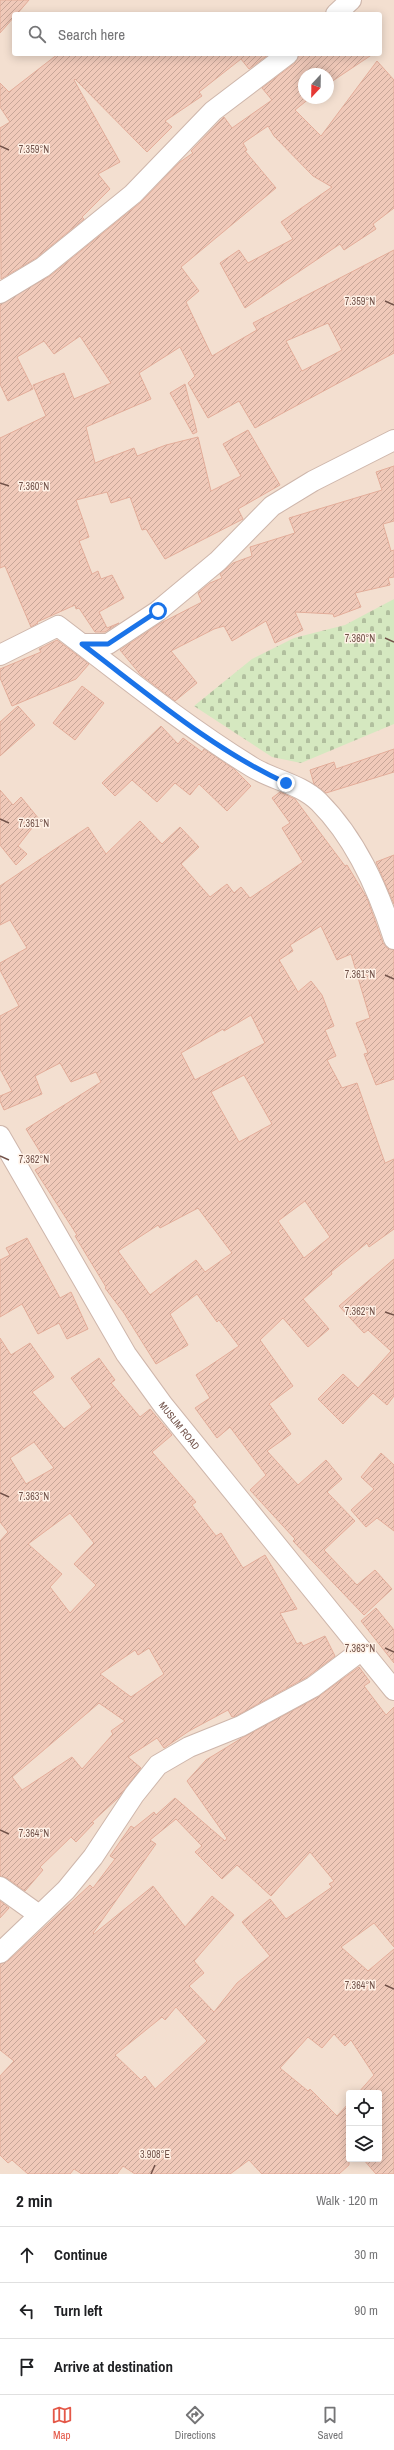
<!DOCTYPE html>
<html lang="en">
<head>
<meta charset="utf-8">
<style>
	:root { --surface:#fff; --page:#f6f6f6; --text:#202124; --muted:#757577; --line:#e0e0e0; --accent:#e45848 }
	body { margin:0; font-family:"Archivo Narrow",sans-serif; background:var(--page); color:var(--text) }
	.controls { position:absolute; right:12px; bottom:12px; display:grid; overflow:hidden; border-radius:4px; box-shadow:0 2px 10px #0003 }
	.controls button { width:36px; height:36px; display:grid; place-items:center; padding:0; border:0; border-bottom:1px solid var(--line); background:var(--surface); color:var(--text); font:20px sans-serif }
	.compass { position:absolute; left:298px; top:68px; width:36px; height:36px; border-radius:50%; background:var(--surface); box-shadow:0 2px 10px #0003; rotate:202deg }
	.stop { position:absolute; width:12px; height:12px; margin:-9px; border:3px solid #1a73e8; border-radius:50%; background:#fff }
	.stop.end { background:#1a73e8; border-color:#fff; box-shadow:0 1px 4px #0008 }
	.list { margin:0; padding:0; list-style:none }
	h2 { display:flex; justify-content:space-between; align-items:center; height:52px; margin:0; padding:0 16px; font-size:17px }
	h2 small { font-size:13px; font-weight:400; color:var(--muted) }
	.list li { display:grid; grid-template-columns:26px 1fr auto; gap:12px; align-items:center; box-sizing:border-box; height:56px; padding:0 16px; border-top:1px solid var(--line) }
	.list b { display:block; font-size:15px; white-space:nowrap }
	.list em { font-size:13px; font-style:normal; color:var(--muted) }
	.icon { flex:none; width:22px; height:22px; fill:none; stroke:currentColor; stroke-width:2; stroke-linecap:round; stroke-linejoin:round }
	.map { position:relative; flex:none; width:394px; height:2174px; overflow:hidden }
	.search { position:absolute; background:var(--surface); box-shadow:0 2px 10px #0003; left:12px; right:12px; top:12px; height:44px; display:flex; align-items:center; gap:10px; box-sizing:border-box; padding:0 14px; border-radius:4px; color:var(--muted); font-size:15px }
	.sheet { height:220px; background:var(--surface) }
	nav { display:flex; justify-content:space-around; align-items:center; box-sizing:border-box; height:56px; border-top:1px solid var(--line); background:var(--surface); font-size:11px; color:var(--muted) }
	nav a { display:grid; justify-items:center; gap:2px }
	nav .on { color:var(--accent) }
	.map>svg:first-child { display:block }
</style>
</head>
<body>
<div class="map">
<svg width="394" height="2174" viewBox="0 0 394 2174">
	<defs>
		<pattern id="cemetery-stones" width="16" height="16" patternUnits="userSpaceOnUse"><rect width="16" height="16" fill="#d5e8c0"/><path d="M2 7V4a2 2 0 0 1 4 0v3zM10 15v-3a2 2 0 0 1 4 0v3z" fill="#b1bf9e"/></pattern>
		<pattern id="building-hatch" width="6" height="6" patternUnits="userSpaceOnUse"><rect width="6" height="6" fill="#f0c9b9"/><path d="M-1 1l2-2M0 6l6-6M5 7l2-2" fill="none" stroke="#c7a698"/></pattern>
	</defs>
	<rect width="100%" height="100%" fill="#fceee1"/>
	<!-- residential -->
	<path fill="#f3dfd0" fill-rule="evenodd" d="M 0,0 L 394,0 L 394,2174 L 0,2174 ZM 14,14 L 380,14 L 380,54 L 14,54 ZM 304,74 L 328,74 L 328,98 L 304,98 ZM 349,2093 L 379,2093 L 379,2159 L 349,2159 Z"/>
	<!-- cemetery -->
	<path fill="url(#cemetery-stones)" d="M 394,599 L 394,724 L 301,763 L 272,757 L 194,706 L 252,659 L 294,638 L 345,625 Z"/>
	<!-- building -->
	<path fill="url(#building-hatch)" stroke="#e3ad9a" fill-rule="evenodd" d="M 0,0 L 29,0 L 17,14 L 14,14 L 14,17 L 0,33 Z
		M 58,54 L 269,54 L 249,69 L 241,59 L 199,92 L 202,96 L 165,121 L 172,127 L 147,152 L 75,79 L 74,80 L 120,162 L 98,174 L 110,189 L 82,217 L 84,219 L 36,258 L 1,279 L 0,128 L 10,122 L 0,107 L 0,83 L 9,92 Z
		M 299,54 L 373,54 L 328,84 L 328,74 L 304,74 L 304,98 L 310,98 L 295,110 L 321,136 L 377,61 L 394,80 L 394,208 L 373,224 L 376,229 L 344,250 L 340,244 L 245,308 L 220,263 L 239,250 L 248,263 L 293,239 L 281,222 L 332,187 L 313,176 L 274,136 L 268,126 L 243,143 L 247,150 L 245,151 L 276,188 L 181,267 L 199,291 L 186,302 L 212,356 L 257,330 L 253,323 L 394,250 L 394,353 L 255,428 L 239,401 L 208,418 L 188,383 L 195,376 L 180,347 L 139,373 L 151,399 L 86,427 L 95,463 L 134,448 L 137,456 L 166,445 L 198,437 L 211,491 L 241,476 L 223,444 L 248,430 L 280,485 L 238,509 L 243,519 L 165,559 L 146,529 L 142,530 L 130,497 L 111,503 L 107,492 L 76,500 L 89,537 L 79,541 L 92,574 L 98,571 L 101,579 L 112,575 L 124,598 L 99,612 L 107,628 L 119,623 L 105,632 L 95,632 L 79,608 L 76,609 L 75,605 L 37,622 L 38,623 L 31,627 L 5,566 L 0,568 L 0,438 L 46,416 L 33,385 L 64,373 L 74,399 L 111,383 L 80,336 L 54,354 L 44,341 L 17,357 L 33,389 L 8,401 L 0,384 L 0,304 L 50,276 L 140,203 L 180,162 L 193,153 L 191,151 L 224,117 L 232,128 L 272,100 L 262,88 L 295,63 ZM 328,323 L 342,350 L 302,371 L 286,341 Z
		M 185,384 L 197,432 L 193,434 L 170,393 Z
		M 394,466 L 394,521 L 383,524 L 391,551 L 394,550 L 394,577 L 388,578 L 390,585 L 355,593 L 361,607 L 334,617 L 333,614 L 295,612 L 303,630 L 275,643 L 266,621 L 232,641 L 224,626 L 214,629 L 171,651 L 197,683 L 175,701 L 140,674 L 120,650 L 159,624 L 202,602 L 198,593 L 210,583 L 222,578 L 220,574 L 233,563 L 252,556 L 250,547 L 295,533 L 289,518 L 382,490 L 376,472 Z
		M 57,640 L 89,664 L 76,679 L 12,706 L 0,678 L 0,669 L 41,652 L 39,649 Z
		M 82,686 L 104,703 L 75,740 L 53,723 Z
		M 18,706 L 35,725 L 0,756 L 0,722 Z
		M 161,726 L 178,744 L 183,738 L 202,752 L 204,749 L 234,769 L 251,786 L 227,811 L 199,784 L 190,795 L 175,783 L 157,802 L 132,780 L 115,796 L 102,783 Z
		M 394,749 L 394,772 L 326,793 L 314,784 L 310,770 L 334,762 L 336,769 Z
		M 0,790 L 13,805 L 21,797 L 39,819 L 18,846 L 27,854 L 16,865 L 0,845 Z
		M 280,792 L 295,799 L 345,866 L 347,865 L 367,898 L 383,943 L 387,948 L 394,950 L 394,1079 L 376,1085 L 364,1054 L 368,1053 L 356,1023 L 370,1018 L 351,954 L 337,960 L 321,926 L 290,945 L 293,951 L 279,960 L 298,992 L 311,981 L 322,995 L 334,1026 L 325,1030 L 336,1056 L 327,1060 L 342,1088 L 357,1083 L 385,1163 L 394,1159 L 394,1229 L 369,1247 L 367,1243 L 331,1272 L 332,1274 L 303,1299 L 329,1329 L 308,1347 L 283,1318 L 260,1340 L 293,1386 L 269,1404 L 291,1434 L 267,1451 L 298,1485 L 326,1460 L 342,1479 L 327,1492 L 355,1521 L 324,1550 L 357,1585 L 375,1570 L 392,1589 L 364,1615 L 293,1541 L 295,1539 L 250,1490 L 266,1475 L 230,1427 L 217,1438 L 195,1408 L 210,1398 L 196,1375 L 239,1346 L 219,1320 L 217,1322 L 197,1294 L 170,1314 L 188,1345 L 156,1364 L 124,1313 L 105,1288 L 106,1287 L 75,1236 L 77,1235 L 35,1170 L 47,1163 L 26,1129 L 101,1082 L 96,1072 L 71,1082 L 60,1063 L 35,1076 L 42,1094 L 4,1110 L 0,1101 L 0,1096 L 12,1091 L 0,1069 L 0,1016 L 19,1006 L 0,970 L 0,963 L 27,948 L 10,920 L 0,925 L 0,886 L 88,827 L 106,854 L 140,821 L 162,844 L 180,827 L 199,847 L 181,864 L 210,897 L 227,884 L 234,893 L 241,887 L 250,898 L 303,862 L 282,828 L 290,823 L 272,798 ZM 251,1015 L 265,1043 L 195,1080 L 181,1053 L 223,1029 L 224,1031 ZM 244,1075 L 272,1124 L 239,1142 L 211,1092 ZM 305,1201 L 330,1237 L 304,1258 L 278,1221 ZM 198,1208 L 232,1253 L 205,1272 L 196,1260 L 150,1295 L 118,1251 L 158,1225 L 160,1228 Z
		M 394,855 L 394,904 L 376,862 Z
		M 27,1238 L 60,1298 L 71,1292 L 88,1329 L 67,1339 L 59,1323 L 38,1334 L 22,1304 L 0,1317 L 0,1260 L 10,1255 L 6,1248 Z
		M 394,1259 L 394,1396 L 387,1405 L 373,1393 L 343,1424 L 318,1399 L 343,1374 L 358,1388 L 391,1351 L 368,1330 L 364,1333 L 339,1306 Z
		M 0,1338 L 11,1355 L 30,1343 L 54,1377 L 32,1392 L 64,1429 L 92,1407 L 71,1378 L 99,1358 L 115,1380 L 111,1383 L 140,1417 L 150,1409 L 172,1435 L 152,1452 L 196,1502 L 192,1505 L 216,1536 L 221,1533 L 243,1568 L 265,1555 L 297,1609 L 280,1613 L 297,1644 L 301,1642 L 303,1646 L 325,1636 L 335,1656 L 307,1677 L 236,1716 L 232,1717 L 228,1710 L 189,1731 L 164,1748 L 157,1738 L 128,1757 L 141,1768 L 118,1798 L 92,1822 L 94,1823 L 76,1842 L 71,1837 L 40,1867 L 43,1870 L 25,1891 L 7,1878 L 0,1876 L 0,1541 L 8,1532 L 0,1522 ZM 34,1442 L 54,1468 L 26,1484 L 10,1458 ZM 70,1513 L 94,1543 L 74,1564 L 96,1585 L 70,1613 L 50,1587 L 62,1574 L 28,1544 ZM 149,1648 L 164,1674 L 131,1697 L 100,1674 L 135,1650 L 138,1655 ZM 99,1703 L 125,1721 L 111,1731 L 113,1734 L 82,1769 L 72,1757 L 22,1790 L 12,1777 Z
		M 381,1453 L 394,1465 L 394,1531 L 377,1518 L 366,1527 L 351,1510 L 374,1489 L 361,1477 Z
		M 376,1608 L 394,1630 L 394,1663 L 361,1621 Z
		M 359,1667 L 370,1682 L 364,1686 L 386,1715 L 394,1707 L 394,1947 L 374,1923 L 341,1947 L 368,1971 L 394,1949 L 394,2174 L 376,2174 L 363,2159 L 379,2159 L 379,2093 L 358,2093 L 374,2075 L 351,2040 L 345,2046 L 334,2034 L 322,2048 L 308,2037 L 280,2068 L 308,2091 L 310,2089 L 337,2116 L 349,2103 L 349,2165 L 339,2174 L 262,2174 L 249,2160 L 230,2174 L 135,2174 L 123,2166 L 117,2174 L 82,2174 L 74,2169 L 70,2174 L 28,2174 L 12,2160 L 8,2163 L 0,2155 L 0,2076 L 14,2061 L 0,2050 L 0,1964 L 8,1961 L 90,1885 L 93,1888 L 115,1859 L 110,1856 L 131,1826 L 134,1828 L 154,1812 L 156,1815 L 175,1798 L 225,1841 L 227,1838 L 187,1781 L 206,1760 L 242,1738 L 318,1697 ZM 176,1819 L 202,1846 L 195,1852 L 222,1879 L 237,1865 L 271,1896 L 310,1852 L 334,1881 L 329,1884 L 332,1887 L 286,1919 L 270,1899 L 242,1922 L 270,1956 L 237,1983 L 214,2012 L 189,1986 L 204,1973 L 194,1961 L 234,1915 L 212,1896 L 185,1927 L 153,1886 L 94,1934 L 93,1933 L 156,1844 L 150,1840 ZM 176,2007 L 207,2041 L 155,2089 L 145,2076 L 141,2080 L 115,2055 L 162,2017 L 165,2020 Z
		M 0,1901 L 9,1908 L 0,1918 Z"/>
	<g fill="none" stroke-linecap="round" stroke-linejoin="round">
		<defs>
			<g id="minor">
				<path d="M 336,14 L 351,0"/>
				<path d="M 0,293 L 43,267 L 133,194 L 213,111 L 288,54"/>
				<path d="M 82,644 L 108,644 L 158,611 L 218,561 L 272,506 L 313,481 L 394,440"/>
				<path d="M 0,655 L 58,626 C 121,674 184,725 252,767 C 273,780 301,784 319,802 C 356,839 378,889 394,939"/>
				<path id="s1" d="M 0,1136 L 126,1354 L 163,1405 L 394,1690"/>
				<path d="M 0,1887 L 39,1915"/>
				<path d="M 0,1953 L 66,1890 L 93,1857 L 134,1795 L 158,1765 L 189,1747 L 241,1726 L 313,1687 L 362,1650"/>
			</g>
		</defs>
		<!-- minor casing -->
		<use href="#minor" stroke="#ceb6ab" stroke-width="22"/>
		<!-- minor -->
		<use href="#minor" stroke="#fff" stroke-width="20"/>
	</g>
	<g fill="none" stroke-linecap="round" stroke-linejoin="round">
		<!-- route -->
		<path stroke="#1a73e8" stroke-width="5" d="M 158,611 L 108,644 L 82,644 C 147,693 212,749 286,783"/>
	</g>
	<!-- ticks -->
	<path fill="none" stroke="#725249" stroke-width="1.5" d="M 0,146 L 9,150M 385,301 L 394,305M 0,483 L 9,486M 385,638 L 394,642M 0,819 L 9,823M 385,975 L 394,979M 0,1156 L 9,1160M 385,1312 L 394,1315M 0,1493 L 9,1497M 385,1648 L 394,1652M 0,1830 L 9,1834M 385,1985 L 394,1989M 151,2174 L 155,2165"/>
	<g text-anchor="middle" stroke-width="3" stroke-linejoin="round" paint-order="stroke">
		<!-- street labels -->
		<g font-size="10" fill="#725249" stroke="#fff2e7">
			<text dy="4" stroke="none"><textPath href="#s1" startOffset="341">MUSLIM ROAD</textPath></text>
		</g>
	</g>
	<g font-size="10" text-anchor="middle" fill="#725249" stroke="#fff2e7" stroke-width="3" stroke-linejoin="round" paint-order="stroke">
		<text x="34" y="153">7.359°N</text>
		<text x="360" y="305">7.359°N</text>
		<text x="34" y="490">7.360°N</text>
		<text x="360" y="642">7.360°N</text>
		<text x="34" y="827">7.361°N</text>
		<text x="360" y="978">7.361°N</text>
		<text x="34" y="1163">7.362°N</text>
		<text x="360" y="1315">7.362°N</text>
		<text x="34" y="1500">7.363°N</text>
		<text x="360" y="1652">7.363°N</text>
		<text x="34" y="1837">7.364°N</text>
		<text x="360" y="1989">7.364°N</text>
		<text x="155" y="2158">3.908°E</text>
	</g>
</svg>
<div class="controls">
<button><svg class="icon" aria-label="locate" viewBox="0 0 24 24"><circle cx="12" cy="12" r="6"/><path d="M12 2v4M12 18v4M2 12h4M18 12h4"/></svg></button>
<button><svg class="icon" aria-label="layers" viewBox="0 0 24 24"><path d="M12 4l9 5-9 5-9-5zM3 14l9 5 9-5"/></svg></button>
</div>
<svg class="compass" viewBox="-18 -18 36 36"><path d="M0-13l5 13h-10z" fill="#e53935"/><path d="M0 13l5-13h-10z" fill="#757577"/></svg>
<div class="stop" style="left:158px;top:611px"></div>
<div class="stop end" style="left:286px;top:783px"></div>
<div class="search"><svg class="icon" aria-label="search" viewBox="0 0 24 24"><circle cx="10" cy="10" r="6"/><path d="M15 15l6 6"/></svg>Search here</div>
</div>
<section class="sheet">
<h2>2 min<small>Walk · 120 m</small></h2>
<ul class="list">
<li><svg class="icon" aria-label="ahead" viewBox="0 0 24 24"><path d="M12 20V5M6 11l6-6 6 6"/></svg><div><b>Continue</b></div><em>30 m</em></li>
<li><svg class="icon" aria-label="left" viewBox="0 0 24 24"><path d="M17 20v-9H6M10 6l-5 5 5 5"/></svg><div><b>Turn left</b></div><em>90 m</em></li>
<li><svg class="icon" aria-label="arrive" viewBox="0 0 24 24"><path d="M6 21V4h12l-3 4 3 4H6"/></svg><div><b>Arrive at destination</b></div></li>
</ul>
</section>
<nav>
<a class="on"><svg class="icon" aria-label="map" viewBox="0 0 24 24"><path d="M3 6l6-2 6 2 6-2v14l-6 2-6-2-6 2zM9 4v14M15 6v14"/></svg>Map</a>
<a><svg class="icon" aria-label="directions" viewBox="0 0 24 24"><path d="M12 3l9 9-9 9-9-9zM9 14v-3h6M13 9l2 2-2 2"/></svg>Directions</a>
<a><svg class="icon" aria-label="saved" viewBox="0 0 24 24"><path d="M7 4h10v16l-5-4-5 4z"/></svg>Saved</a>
</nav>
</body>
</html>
